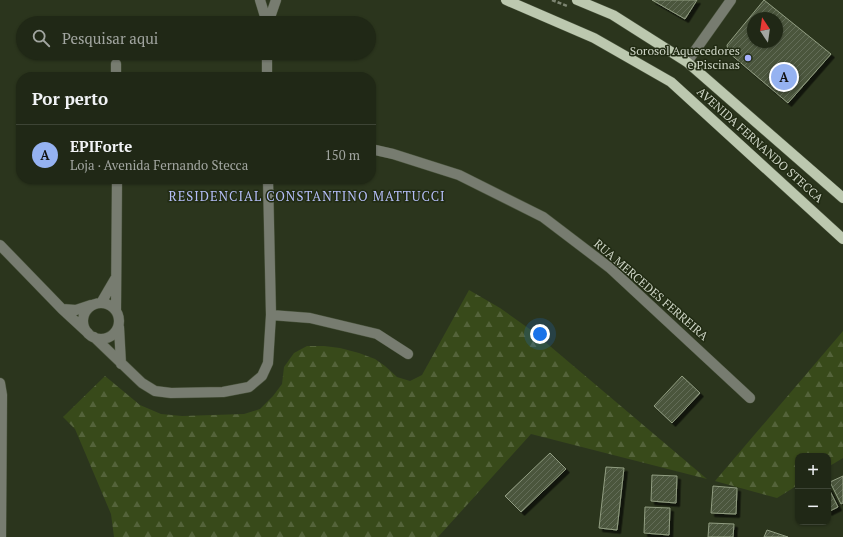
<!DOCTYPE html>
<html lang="pt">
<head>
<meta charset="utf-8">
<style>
	:root { --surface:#202816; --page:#2d3423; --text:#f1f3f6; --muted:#a2a6a1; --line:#3d4435; --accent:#95b2f1 }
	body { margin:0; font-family:"PT Serif",serif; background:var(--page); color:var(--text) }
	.controls { position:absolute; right:12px; bottom:12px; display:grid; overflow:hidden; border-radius:8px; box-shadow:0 1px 3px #0004 }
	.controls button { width:36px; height:36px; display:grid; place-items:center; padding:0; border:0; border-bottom:1px solid var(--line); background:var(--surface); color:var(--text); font:20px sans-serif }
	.compass { position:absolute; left:747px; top:12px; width:36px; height:36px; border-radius:50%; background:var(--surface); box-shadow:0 1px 3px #0004; rotate:347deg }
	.you { position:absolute; left:540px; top:334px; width:14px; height:14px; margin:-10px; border:3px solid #fff; border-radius:50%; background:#1a73e8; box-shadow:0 0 0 6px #1a73e833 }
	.badge { display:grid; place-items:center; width:26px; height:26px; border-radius:50%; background:var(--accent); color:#111; font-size:13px; font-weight:700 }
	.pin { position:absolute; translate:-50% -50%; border:2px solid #fff; box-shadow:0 1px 4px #0006 }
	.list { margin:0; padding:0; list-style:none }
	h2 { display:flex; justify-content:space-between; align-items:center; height:52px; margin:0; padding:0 16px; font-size:17px }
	h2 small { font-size:13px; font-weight:400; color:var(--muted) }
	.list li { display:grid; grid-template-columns:26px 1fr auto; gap:12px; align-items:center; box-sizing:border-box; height:60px; padding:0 16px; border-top:1px solid var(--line) }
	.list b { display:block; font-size:15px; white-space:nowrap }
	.list p { margin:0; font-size:13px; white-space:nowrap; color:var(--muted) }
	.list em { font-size:13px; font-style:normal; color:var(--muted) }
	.icon { flex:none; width:22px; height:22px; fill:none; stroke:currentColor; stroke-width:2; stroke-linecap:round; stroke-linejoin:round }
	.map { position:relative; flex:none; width:843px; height:537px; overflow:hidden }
	.search { position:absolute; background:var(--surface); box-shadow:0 1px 3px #0004; left:16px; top:16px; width:360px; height:44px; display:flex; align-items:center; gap:10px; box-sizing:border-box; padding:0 14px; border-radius:22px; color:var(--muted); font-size:15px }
	.panel { position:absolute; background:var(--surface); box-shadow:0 1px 3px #0004; left:16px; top:72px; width:360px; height:112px; border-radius:16px }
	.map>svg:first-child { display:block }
</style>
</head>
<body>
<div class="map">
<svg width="843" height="537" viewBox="0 0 843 537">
	<defs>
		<pattern id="forest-firs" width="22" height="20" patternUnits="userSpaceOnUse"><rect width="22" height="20" fill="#384a1a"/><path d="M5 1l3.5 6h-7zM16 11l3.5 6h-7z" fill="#54633a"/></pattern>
		<pattern id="building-hatch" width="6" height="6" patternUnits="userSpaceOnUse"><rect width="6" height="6" fill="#4b563d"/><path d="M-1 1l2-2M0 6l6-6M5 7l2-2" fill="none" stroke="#646d58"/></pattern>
		<filter id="shadow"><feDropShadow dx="3.5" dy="3.5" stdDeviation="0" flood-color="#0009"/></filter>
	</defs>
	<rect width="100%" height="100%" fill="#2b351d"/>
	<!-- forest -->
	<path fill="url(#forest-firs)" d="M 469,290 L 500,308 L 531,330 L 707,479 L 531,434 L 438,537 L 114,537 L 111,514 L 75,429 L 63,417 L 105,376 L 140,405 L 161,414 L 182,416 L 244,414 L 260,409 L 273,396 L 282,384 L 284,367 L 294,353 L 307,346 L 324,346 L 340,348 L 359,353 L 375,359 L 385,366 L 397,377 L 410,381 L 422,375 Z
		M 843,331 L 843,458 L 828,467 L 828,456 L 798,456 L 798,485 L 777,498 L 715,481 Z"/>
	<!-- building -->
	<path fill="url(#building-hatch)" stroke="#929e82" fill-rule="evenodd" filter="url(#shadow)" d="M 652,0 L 697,0 L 685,19 Z
		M 764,0 L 831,54 L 788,103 L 728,52 L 727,45 ZM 753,18 L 777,18 L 777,42 L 753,42 Z
		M 682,376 L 700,393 L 672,423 L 654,406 Z
		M 550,453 L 566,469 L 521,512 L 505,496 Z
		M 606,467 L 624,468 L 617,530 L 599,528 Z
		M 652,475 L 677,476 L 676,503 L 651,501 Z
		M 843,476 L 843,503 L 841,504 L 830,482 Z
		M 713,486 L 737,488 L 736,514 L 711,513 Z
		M 828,487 L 838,507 L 828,512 Z
		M 645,507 L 670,508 L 669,535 L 644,533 Z
		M 709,523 L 734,524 L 733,537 L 708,537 Z
		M 767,530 L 788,537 L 764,537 Z"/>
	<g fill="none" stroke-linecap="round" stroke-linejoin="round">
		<defs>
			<path id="minor" d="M 260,0 L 267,23
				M 268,23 L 276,0
				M 687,62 L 731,0
				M 116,64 L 116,77
				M 267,77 L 267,53
				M 371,149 L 393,154 L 459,175 L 543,217 L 610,268 L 750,398
				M 0,245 L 62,309 L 88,333
				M83 321a18 18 0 1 1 36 0a18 18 0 1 1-36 0Z
				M 101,303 L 115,279
				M 62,309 L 76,310 L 91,305
				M 116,310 L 117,179
				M 271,315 L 310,318 L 377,334 L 408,354
				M 119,327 L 121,364
				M 94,337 L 142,383 L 155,391 L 171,393 L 223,392 L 249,387 L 262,376 L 268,363 L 271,315 L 268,179
				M 0,383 L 2,395 L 1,537"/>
			<path id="major" d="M 506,0 L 594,38 L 671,82 L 843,239
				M 577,0 L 613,15 L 687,62 L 843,198"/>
		</defs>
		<!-- minor casing -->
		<use href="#minor" stroke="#48523b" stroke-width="11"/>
		<!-- major casing -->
		<use href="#major" stroke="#48523b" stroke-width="11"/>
		<!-- path -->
		<path stroke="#7d8572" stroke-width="2.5" stroke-dasharray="4 2" stroke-linecap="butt" d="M 552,0 L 567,6"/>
		<!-- minor -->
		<use href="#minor" stroke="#777c70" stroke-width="10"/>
		<!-- major -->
		<use href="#major" stroke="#bcc8af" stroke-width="10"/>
	</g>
	<!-- markers -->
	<circle fill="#a6b1fc" stroke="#212b13" stroke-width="1.5" cx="748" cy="58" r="4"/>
	<g text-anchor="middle" stroke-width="3" stroke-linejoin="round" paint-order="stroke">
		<!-- poi labels -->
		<g font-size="12" fill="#cdd4c5" stroke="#212b13" text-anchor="end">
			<text x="740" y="55">Sorosol Aquecedores<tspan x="740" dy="14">e Piscinas</tspan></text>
		</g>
		<!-- street labels -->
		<g font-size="12" fill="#cdd4c5" stroke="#212b13">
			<text transform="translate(760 145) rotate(42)" y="4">AVENIDA FERNANDO STECCA</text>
			<text transform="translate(651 290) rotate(41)" y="4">RUA MERCEDES FERREIRA</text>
		</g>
		<!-- neighbourhood labels -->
		<g font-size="13" letter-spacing="1" fill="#b4bdf6" stroke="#212b13">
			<text x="307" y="201">RESIDENCIAL CONSTANTINO MATTUCCI</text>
		</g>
	</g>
</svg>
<div class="controls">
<button>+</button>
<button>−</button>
</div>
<svg class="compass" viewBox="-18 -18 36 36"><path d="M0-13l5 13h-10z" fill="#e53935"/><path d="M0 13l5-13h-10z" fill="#a2a6a1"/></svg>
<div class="you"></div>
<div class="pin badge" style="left:784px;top:77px">A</div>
<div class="search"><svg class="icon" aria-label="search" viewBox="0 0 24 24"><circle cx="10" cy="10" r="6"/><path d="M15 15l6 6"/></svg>Pesquisar aqui</div>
<section class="panel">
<h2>Por perto<small></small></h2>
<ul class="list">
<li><span class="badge">A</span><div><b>EPIForte</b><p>Loja · Avenida Fernando Stecca</p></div><em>150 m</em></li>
</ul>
</section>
</div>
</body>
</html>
